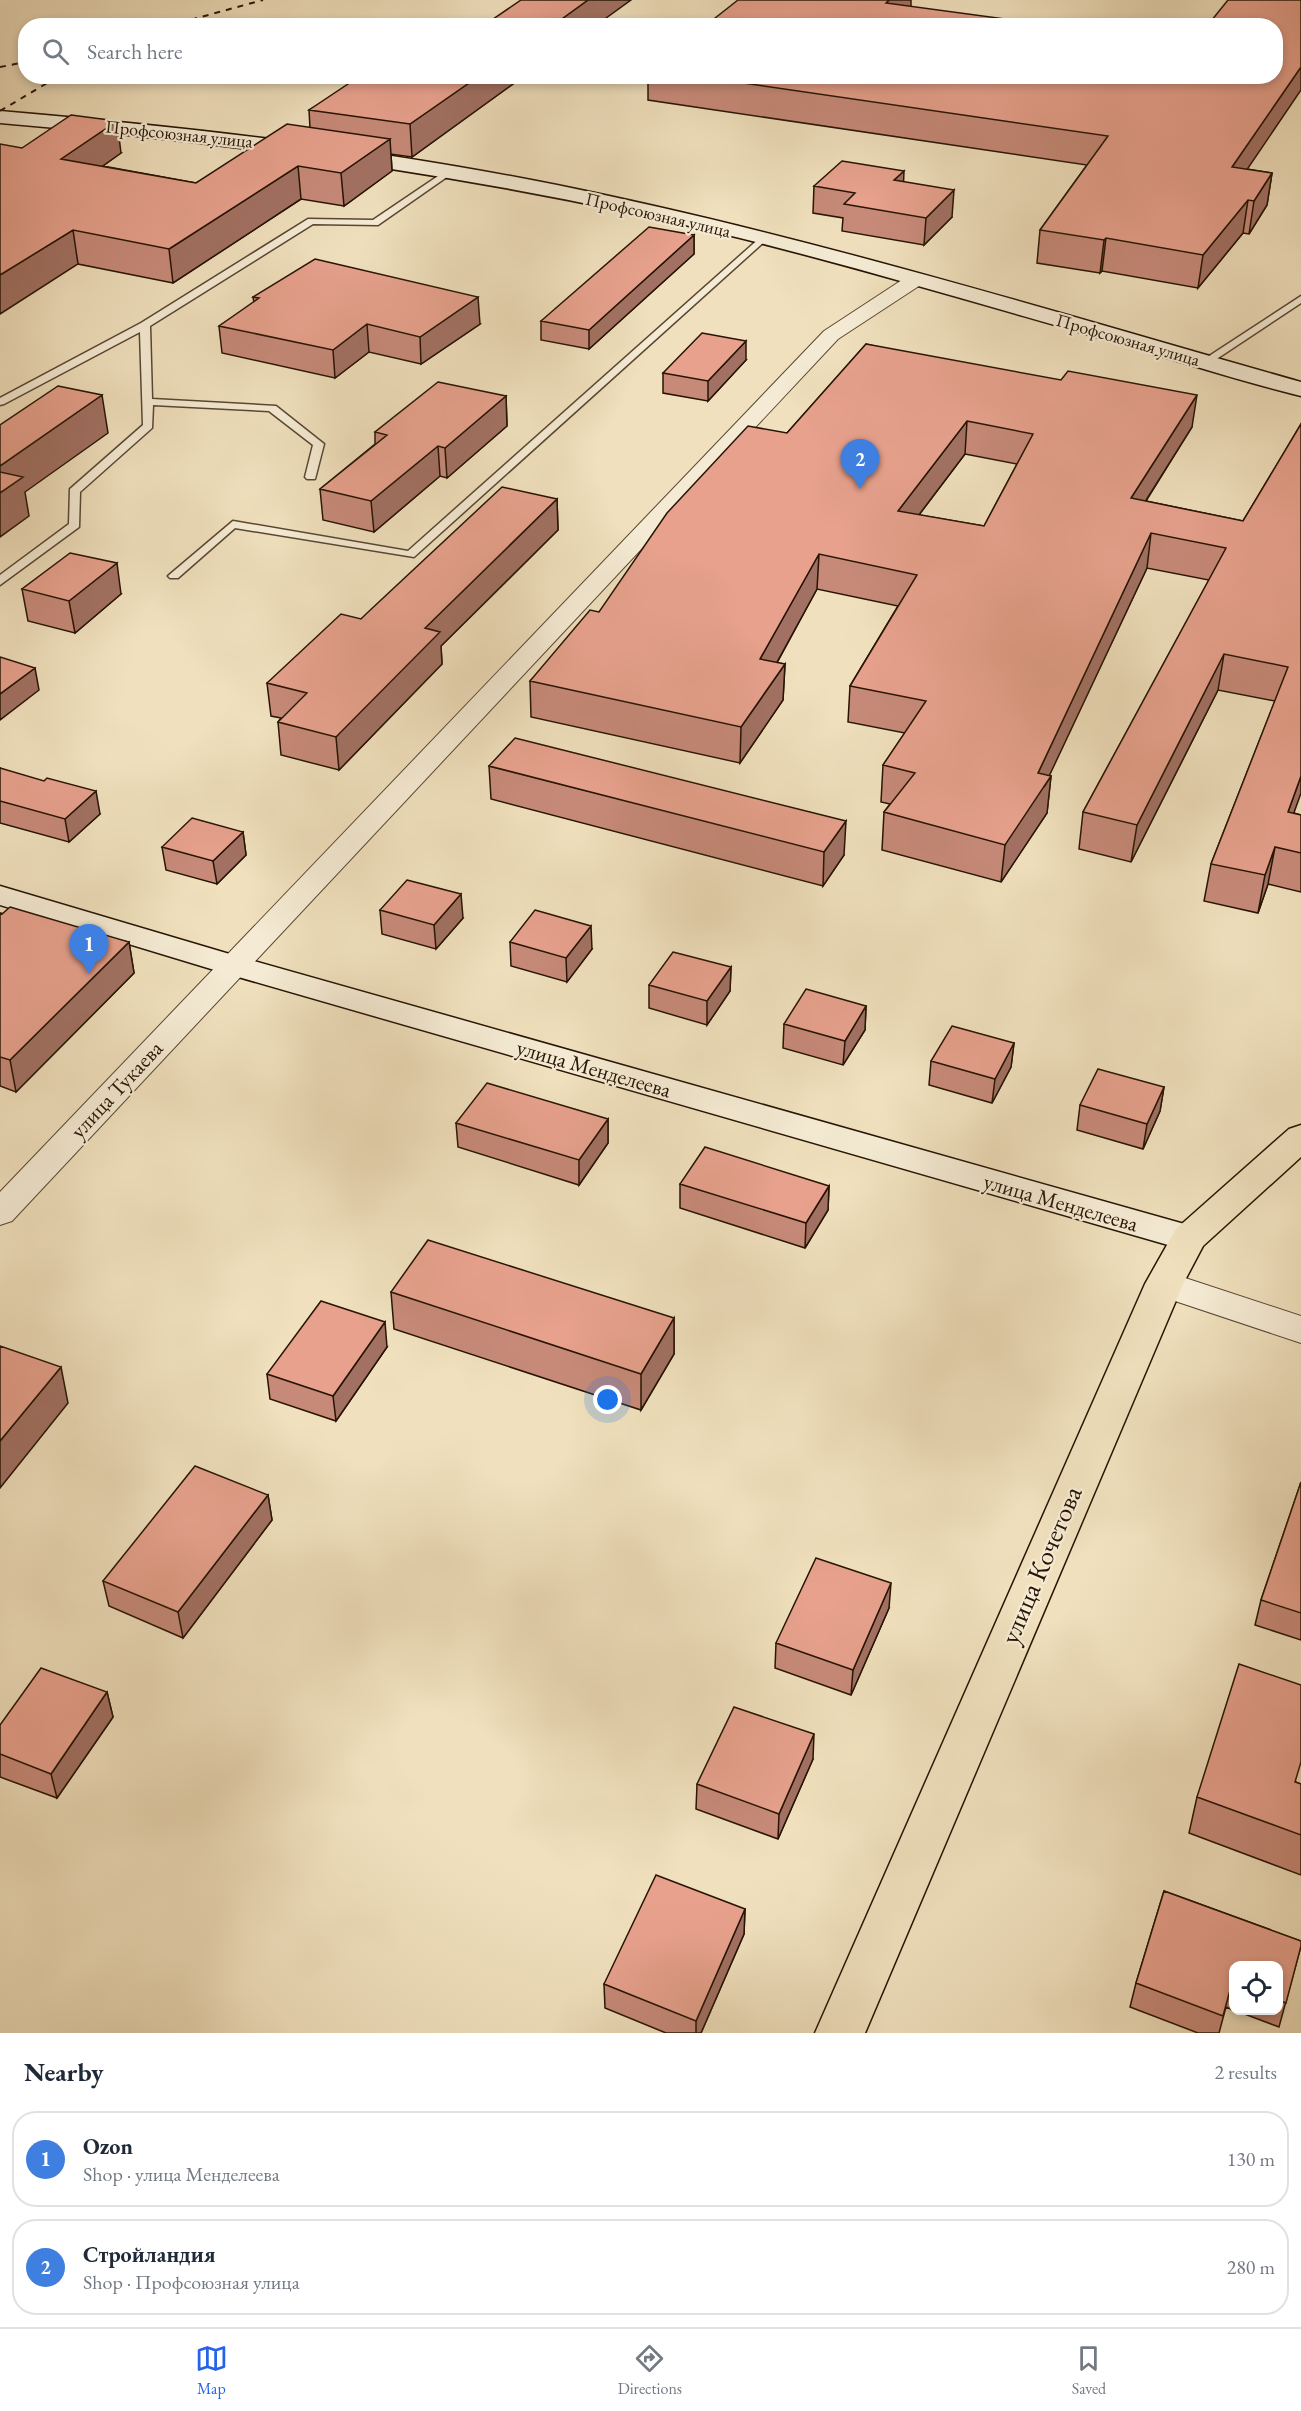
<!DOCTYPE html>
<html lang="en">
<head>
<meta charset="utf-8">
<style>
	:root { --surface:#fff; --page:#f2f2f3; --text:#1f2937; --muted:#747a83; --line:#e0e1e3; --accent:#2563eb }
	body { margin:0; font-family:"EB Garamond",serif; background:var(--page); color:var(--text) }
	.controls { position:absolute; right:18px; bottom:18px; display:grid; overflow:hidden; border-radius:12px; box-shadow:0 3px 9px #0003 }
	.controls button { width:54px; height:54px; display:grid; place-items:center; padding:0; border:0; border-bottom:2px solid var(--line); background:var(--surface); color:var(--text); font:30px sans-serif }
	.you { position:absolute; left:608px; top:1400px; width:21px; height:21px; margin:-15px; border:4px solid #fff; border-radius:50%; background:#1a73e8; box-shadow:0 0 0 9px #1a73e833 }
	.badge { display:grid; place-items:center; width:39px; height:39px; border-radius:50%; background:var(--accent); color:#fff; font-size:20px; font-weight:700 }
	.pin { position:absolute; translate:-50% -50px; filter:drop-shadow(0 2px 3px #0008) }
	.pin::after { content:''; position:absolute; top:32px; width:21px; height:18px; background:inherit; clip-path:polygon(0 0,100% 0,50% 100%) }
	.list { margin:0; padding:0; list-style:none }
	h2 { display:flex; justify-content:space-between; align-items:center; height:78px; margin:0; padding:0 24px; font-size:26px }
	h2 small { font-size:20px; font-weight:400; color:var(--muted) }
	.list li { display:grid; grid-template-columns:39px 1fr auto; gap:18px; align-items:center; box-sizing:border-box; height:96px; margin:0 12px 12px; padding:0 12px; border:2px solid var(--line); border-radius:24px }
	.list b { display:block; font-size:22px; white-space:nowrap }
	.list p { margin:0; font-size:20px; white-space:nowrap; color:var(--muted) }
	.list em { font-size:20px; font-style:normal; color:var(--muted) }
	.icon { flex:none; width:33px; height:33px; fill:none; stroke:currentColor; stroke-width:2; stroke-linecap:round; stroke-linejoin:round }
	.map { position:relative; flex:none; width:1301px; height:2033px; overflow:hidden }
	.search { position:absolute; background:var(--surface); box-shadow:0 3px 9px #0003; left:18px; right:18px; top:18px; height:66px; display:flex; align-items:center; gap:15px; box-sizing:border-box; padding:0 21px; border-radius:24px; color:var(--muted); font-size:22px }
	.sheet { height:294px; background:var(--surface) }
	nav { display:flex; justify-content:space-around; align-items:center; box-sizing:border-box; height:84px; border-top:2px solid var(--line); background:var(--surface); font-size:16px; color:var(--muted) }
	nav a { display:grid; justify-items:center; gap:3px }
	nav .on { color:var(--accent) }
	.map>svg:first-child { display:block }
</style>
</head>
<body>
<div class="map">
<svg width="1301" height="2033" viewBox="0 0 1301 2033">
	<rect width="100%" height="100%" fill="#f0e0bd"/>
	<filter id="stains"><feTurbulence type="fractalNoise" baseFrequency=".00333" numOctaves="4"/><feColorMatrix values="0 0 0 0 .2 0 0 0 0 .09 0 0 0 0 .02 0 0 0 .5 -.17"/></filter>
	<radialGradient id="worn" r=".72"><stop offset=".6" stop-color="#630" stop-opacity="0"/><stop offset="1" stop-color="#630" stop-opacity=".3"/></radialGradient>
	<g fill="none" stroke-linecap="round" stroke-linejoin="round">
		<defs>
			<path id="lane" d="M 447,170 L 454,172 L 378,225 L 313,224 L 150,326 L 152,399 L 276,406 L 324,444 L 315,479 L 307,479 L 305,477 L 313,445 L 269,411 L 153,405 L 152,428 L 80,492 L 79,527 L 0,585 L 0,575 L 69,524 L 70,489 L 143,425 L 140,332 L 4,404 L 0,405 L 0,398 L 141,323 L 308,219 L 373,220 Z
				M 762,236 L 767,239 L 765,241 L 414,557 L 235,528 L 178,578 L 170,578 L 168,576 L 233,521 L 408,551 Z
				M 1301,296 L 1301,303 L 1209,364 L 1200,362 Z"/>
			<path id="street" d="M 915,274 L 922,276 L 925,280 L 922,284 L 838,339 L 12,1221 L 0,1225 L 0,1192 L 824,331 L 908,276 Z
				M 1164,1271 L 1301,1316 L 1301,1343 L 1151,1293 L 1146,1284 L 1151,1275 Z"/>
			<path id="secondary" d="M 0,111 C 187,127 373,148 557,185 C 809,236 1054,312 1301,382 L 1301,396 C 1240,381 1181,362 1121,344 C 994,308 868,270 740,238 C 497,178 250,144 0,123 Z
				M 0,886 L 243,958 L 1202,1229 L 1207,1238 L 1202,1247 L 1189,1251 L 221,972 L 0,905 Z"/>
			<path id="primary" d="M 1301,1125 L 1301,1157 L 1203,1246 L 1183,1284 L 865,2033 L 815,2033 L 1145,1284 L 1176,1229 L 1289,1129 Z"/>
		</defs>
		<!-- lane casing -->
		<use href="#lane" stroke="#594732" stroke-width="3"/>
		<!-- street casing -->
		<use href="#street" stroke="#594732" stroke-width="2"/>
		<!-- secondary casing -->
		<use href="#secondary" stroke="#271404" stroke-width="3"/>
		<!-- primary casing -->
		<use href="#primary" stroke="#271404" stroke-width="3"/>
		<!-- lane -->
		<use href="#lane" fill="#f5ebd4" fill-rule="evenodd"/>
		<!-- street -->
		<use href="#street" fill="#f5ebd4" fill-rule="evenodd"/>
		<!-- secondary -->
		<use href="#secondary" fill="#f5ebd4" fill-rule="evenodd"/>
		<!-- primary -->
		<use href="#primary" fill="#f0e0bd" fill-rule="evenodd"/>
		<!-- rail -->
		<path stroke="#271404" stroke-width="2" stroke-dasharray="6 6" stroke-linecap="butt" d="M 168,26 L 263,0
			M 0,67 L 26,62
			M 0,111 L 59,76"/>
	</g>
	<!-- wall -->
	<path fill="#c78a79" stroke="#271404" stroke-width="1.5" fill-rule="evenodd" d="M 372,76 L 524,76 L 412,157 L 391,154 L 392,171 L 344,206 L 301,199 L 173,283 L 78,264 L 22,148 L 121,153 L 103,166 L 196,183 L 310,128 L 309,110 Z
		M 648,76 L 1275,76 L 1247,169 L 1272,173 L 1267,205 L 1249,234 L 1243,233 L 1198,288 L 1102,271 L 1100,273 L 1037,263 L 1040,230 L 1087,165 L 648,100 Z
		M 903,182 L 952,217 L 924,245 L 842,231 L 843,218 L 813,213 L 814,186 Z
		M 694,235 L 694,254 L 589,349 L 541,340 L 541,321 Z
		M 253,297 L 480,324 L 421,364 L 369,352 L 335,378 L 222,353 L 219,326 L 254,303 Z
		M 866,344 L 1192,427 L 1146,501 L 1243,521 L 1301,424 L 1294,813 L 1301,815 L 1301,892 L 1268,884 L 1258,913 L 1204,901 L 1211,864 L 1275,701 L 1218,690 L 1131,862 L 1079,849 L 1083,812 L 1209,580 L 1147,568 L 1049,775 L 1051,776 L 1047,813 L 1001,882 L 882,850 L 884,812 L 890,804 L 881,802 L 883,765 L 905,733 L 848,722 L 850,686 L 898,606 L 817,589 L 777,663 L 785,664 L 783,700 L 740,763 L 531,717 L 530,681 L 599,612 L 787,433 ZM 965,454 L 1017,464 L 984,526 L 919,515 Z
		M 746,360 L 708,401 L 663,393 L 663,373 Z
		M 506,396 L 507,426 L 447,478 L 440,476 L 374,532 L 323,520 L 320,489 L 375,444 L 375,432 Z
		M 557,499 L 558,530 L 441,646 L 442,664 L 339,770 L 281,755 L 278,722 L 281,718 L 271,716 L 267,683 L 361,619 Z
		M 22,589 L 121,594 L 75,633 L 28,621 Z
		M 489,766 L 844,855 L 823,886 L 491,799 Z
		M 0,768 L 100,814 L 69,842 L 0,823 Z
		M 243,832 L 246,855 L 217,884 L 166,870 L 162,847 Z
		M 380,910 L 463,918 L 436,949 L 382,934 Z
		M 0,913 L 129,942 L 134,973 L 16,1092 L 0,1086 Z
		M 510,942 L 592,949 L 567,982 L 511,966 Z
		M 731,967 L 730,991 L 707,1025 L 649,1008 L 649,985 Z
		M 866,1006 L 865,1030 L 843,1065 L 783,1048 L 784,1024 Z
		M 1014,1043 L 1011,1067 L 992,1103 L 929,1085 L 931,1061 Z
		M 1164,1087 L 1160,1111 L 1143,1149 L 1077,1130 L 1080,1105 Z
		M 608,1119 L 608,1143 L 579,1185 L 458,1147 L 456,1123 Z
		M 680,1184 L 829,1186 L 828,1210 L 805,1248 L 680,1208 Z
		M 391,1292 L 674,1318 L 674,1354 L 641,1410 L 394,1329 Z
		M 387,1347 L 336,1421 L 270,1399 L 267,1374 Z
		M 1301,1482 L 1301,1640 L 1255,1625 L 1261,1600 Z
		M 268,1495 L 272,1520 L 183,1638 L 109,1606 L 103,1581 Z
		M 889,1608 L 851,1695 L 775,1668 L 776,1643 Z
		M 107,1692 L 113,1717 L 57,1798 L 0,1777 L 0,1725 Z
		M 813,1759 L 778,1839 L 696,1809 L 697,1784 Z
		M 1296,1782 L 1301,1784 L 1301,1875 L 1189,1833 L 1197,1797 Z
		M 1164,1891 L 1301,1941 L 1301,1946 L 1279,2027 L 1234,2010 L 1278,2010 L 1278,1965 L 1233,1965 L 1233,2010 L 1226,2007 L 1219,2033 L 1198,2033 L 1130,2007 L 1136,1983 Z
		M 745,1909 L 744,1934 L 701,2033 L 666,2033 L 605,2008 L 604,1984 Z"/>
	<!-- shaded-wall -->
	<path fill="#a27163" stroke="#271404" stroke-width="1.5" d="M 588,0 L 631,0 L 595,26 L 552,26 Z
		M 889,0 L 911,0 L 911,8 L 886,3 Z
		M 1301,67 L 1301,90 L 1227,199 L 1232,167 Z
		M 479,76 L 524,76 L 412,157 L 410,124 Z
		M 117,121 L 121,153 L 66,192 L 61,159 Z
		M 390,139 L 392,171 L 344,206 L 341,173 Z
		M 298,166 L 301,199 L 173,283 L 169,249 Z
		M 904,171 L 903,197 L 894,180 Z
		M 1272,173 L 1267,205 L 1249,234 L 1254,201 Z
		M 954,190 L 952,217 L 924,245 L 926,218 Z
		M 1248,200 L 1243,233 L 1198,288 L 1203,255 Z
		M 73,230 L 78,264 L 0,314 L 0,275 Z
		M 694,235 L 694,254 L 589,349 L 589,330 Z
		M 1106,238 L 1102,271 L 1100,273 L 1104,240 Z
		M 478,297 L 480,324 L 421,364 L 420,337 Z
		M 367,324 L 369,352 L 335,378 L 333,350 Z
		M 746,341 L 746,360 L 708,401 L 708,381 Z
		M 102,395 L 108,433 L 25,492 L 29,516 L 0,537 L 0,466 Z
		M 1197,395 L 1192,427 L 1126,532 L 1131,498 Z
		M 506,396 L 507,426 L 447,478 L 445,448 Z
		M 967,421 L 965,454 L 896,545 L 898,511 Z
		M 438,446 L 440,476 L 374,532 L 371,501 Z
		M 557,499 L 558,530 L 441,646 L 442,664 L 339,770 L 336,737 L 425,628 Z
		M 1151,533 L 1147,568 L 1044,787 L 1051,776 L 1047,813 L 1001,882 L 1005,845 L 1038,773 Z
		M 819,554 L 817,589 L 759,695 L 760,659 Z
		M 117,563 L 121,594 L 75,633 L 69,601 Z
		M 1224,654 L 1218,690 L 1131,862 L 1137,825 Z
		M 785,664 L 783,700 L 740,763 L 741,727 Z
		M 35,668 L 39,690 L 0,720 L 0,694 Z
		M 1301,776 L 1301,793 L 1281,849 L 1288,812 Z
		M 96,791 L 100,814 L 69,842 L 65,819 Z
		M 846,821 L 844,855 L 823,886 L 824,852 Z
		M 243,832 L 246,855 L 217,884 L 213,861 Z
		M 1275,847 L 1268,884 L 1258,913 L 1265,875 Z
		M 461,894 L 463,918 L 436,949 L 434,925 Z
		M 591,926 L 592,949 L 567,982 L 566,958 Z
		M 129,942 L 134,973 L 16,1092 L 10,1060 Z
		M 731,967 L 730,991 L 707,1025 L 707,1001 Z
		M 866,1006 L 865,1030 L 843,1065 L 845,1041 Z
		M 1014,1043 L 1011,1067 L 992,1103 L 995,1079 Z
		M 1164,1087 L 1160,1111 L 1143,1149 L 1147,1124 Z
		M 608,1119 L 608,1143 L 579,1185 L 579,1160 Z
		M 829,1186 L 828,1210 L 805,1248 L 806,1223 Z
		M 674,1318 L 674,1354 L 641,1410 L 641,1374 Z
		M 385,1322 L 387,1347 L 336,1421 L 333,1396 Z
		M 61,1367 L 68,1403 L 0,1488 L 0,1441 Z
		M 268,1495 L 272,1520 L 183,1638 L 178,1612 Z
		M 891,1583 L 889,1608 L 851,1695 L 853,1670 Z
		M 107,1692 L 113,1717 L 57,1798 L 51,1774 Z
		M 814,1734 L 813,1759 L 778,1839 L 779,1814 Z
		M 745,1909 L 744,1934 L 701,2033 L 696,2033 L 696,2021 Z"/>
	<!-- building -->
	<path fill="#e7a18d" stroke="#271404" stroke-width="1.5" fill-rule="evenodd" d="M 521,0 L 588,0 L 552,26 L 483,26 Z
		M 738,0 L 889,0 L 886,3 L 1056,26 L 705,26 Z
		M 1228,0 L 1301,0 L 1301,67 L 1232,167 L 1272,173 L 1254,201 L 1248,200 L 1203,255 L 1106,238 L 1104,240 L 1040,230 L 1108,136 L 695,76 L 1275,76 L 1275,26 L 1207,26 Z
		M 360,76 L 371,78 L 372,76 L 479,76 L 410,124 L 309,110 Z
		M 71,115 L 117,121 L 61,159 L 196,183 L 287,124 L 390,139 L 341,173 L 298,166 L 169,249 L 73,230 L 0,275 L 0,144 L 22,148 Z
		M 842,161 L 904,171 L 894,180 L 954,190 L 926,218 L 844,204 L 855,193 L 814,186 Z
		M 649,227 L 694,235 L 589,330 L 541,321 Z
		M 315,259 L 478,297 L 420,337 L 367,324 L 333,350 L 219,326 L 259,298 L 253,297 Z
		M 702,333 L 746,341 L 708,381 L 663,373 Z
		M 866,344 L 1061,380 L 1068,371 L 1197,395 L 1131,498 L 1243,521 L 1301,424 L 1301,776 L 1288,812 L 1301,815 L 1301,853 L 1275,847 L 1265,875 L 1211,864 L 1288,667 L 1224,654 L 1137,825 L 1083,812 L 1226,548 L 1151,533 L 1038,773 L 1051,776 L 1005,845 L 884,812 L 915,773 L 883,765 L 926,701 L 850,686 L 917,575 L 819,554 L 760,659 L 785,664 L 741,727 L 530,681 L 590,610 L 599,612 L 667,513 L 748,426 L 787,433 ZM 967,421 L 1033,434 L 984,526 L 898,511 Z
		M 438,382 L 506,396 L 445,448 L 438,446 L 371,501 L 320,489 L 387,435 L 375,432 Z
		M 58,386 L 102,395 L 0,466 L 0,425 Z
		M 0,472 L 23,477 L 0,493 Z
		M 502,487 L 557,499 L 425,628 L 440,632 L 336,737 L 278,722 L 307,693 L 267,683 L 341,614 L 361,619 L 366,614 Z
		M 70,553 L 117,563 L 69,601 L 22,589 Z
		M 0,657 L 35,668 L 0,694 Z
		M 515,738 L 846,821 L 824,852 L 489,766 Z
		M 0,768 L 44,781 L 47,778 L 96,791 L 65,819 L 0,801 Z
		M 192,818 L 243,832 L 213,861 L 162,847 Z
		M 407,880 L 461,894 L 434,925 L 380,910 Z
		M 10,907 L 129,942 L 10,1060 L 0,1057 L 0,913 L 2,914 Z
		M 535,910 L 591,926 L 566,958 L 510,942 Z
		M 673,952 L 731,967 L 707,1001 L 649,985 Z
		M 806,989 L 866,1006 L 845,1041 L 784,1024 Z
		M 952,1026 L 1014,1043 L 995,1079 L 931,1061 Z
		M 1098,1069 L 1164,1087 L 1147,1124 L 1080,1105 Z
		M 487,1083 L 608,1119 L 579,1160 L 456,1123 Z
		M 705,1147 L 829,1186 L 806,1223 L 680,1184 Z
		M 428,1240 L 674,1318 L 641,1374 L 391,1292 Z
		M 321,1301 L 385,1322 L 333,1396 L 267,1374 Z
		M 0,1346 L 61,1367 L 0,1441 Z
		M 195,1466 L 268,1495 L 178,1612 L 103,1581 Z
		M 1301,1482 L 1301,1613 L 1261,1600 Z
		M 816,1558 L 891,1583 L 853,1670 L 776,1643 Z
		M 1239,1664 L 1301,1685 L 1301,1762 L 1295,1782 L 1301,1784 L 1301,1835 L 1197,1797 Z
		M 41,1668 L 107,1692 L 51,1774 L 0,1754 L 0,1725 Z
		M 734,1707 L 814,1734 L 779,1814 L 697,1784 Z
		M 656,1875 L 745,1909 L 696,2021 L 604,1984 Z
		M 1164,1891 L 1301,1941 L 1301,1946 L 1286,2003 L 1278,2000 L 1278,1965 L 1233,1965 L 1233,1984 L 1232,1983 L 1223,2016 L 1136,1983 Z"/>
	<g text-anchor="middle" stroke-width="4.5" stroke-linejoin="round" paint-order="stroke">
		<!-- far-street labels -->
		<g font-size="18" fill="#271404" stroke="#f5ebd4">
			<text transform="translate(179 134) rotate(6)" y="6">Профсоюзная улица</text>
			<text transform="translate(658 215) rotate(13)" y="6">Профсоюзная улица</text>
			<text transform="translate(1128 340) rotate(16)" y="6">Профсоюзная улица</text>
		</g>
		<!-- street labels -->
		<g font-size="22" fill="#271404" stroke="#f5ebd4">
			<text transform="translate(594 1068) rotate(16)" y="8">улица Менделеева</text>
			<text transform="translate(116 1089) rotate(-47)" y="8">улица Тукаева</text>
			<text transform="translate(1061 1202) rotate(16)" y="8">улица Менделеева</text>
		</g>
		<!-- near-street labels -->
		<g font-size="27" fill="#271404" stroke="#f5ebd4">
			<text transform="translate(1041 1565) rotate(-67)" y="9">улица Кочетова</text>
		</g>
	</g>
	<rect width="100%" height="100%" filter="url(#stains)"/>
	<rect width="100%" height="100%" fill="url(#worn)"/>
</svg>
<div class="controls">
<button><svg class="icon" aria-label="locate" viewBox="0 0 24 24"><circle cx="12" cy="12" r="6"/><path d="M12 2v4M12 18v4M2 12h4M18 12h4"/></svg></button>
</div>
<div class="you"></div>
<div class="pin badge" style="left:89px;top:974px;background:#3f7fe0">1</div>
<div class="pin badge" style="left:860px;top:489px;background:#3f7fe0">2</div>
<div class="search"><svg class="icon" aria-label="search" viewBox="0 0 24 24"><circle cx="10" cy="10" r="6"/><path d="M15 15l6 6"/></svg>Search here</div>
</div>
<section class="sheet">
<h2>Nearby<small>2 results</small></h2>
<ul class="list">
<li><span class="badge" style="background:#3f7fe0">1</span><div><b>Ozon</b><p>Shop · улица Менделеева</p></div><em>130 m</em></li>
<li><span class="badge" style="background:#3f7fe0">2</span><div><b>Стройландия</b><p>Shop · Профсоюзная улица</p></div><em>280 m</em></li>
</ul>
</section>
<nav>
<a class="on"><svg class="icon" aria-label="map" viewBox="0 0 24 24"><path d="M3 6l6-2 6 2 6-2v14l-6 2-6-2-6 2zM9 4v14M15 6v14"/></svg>Map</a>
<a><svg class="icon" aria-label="directions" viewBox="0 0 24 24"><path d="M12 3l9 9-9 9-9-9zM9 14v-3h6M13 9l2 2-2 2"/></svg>Directions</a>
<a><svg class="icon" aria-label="saved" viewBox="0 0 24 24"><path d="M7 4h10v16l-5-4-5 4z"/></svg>Saved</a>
</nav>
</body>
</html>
